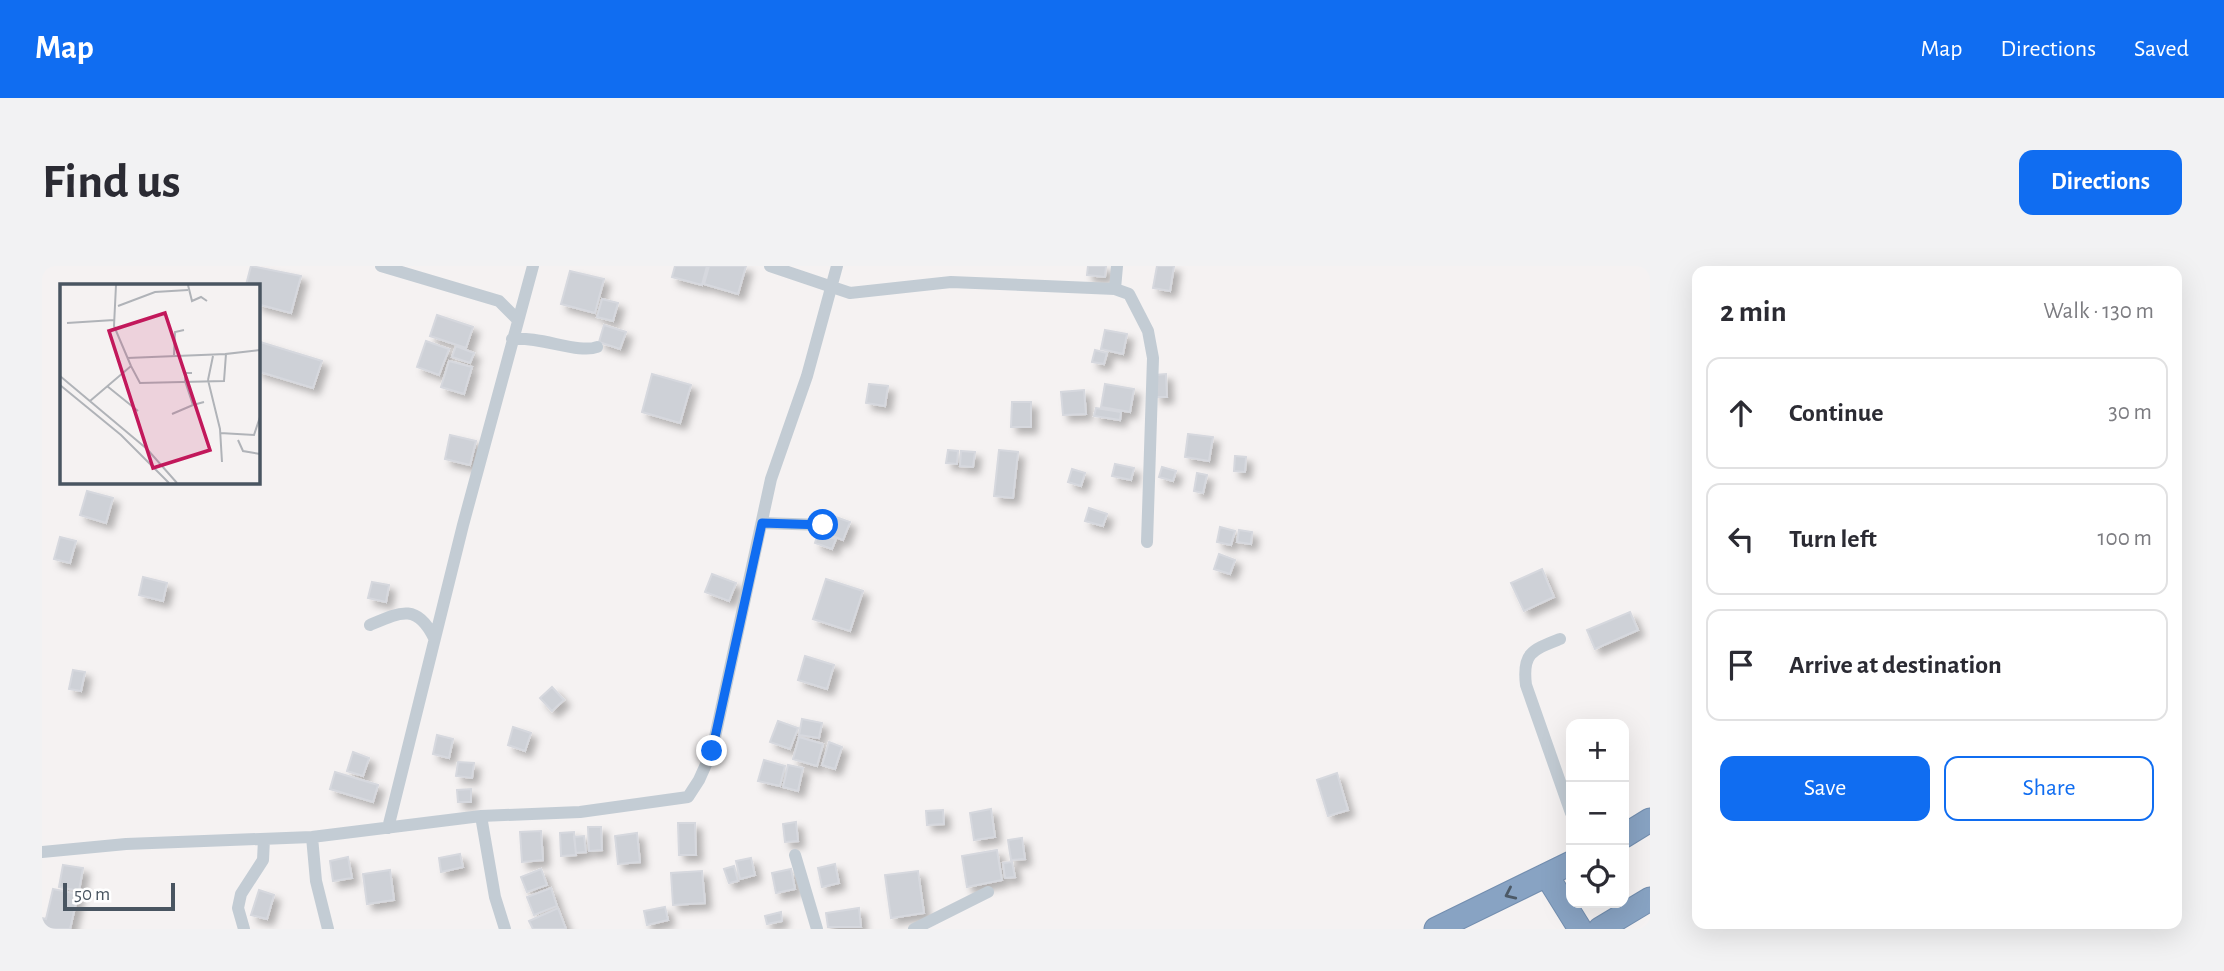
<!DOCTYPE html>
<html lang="en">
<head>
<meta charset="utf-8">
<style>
	:root { --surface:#fff; --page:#f2f2f3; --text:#2b2b33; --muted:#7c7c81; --line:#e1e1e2; --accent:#106df1 }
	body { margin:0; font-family:"Alegreya Sans",sans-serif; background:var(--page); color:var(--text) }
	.controls { position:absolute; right:21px; bottom:21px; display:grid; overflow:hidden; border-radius:14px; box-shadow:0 7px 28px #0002 }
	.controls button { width:63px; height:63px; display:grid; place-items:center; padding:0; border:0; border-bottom:2px solid var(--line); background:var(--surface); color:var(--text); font:35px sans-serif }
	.scale { position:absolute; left:21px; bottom:18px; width:112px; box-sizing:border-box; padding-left:7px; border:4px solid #495561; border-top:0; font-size:19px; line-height:24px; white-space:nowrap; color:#495561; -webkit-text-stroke:5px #fff; paint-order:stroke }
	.stop { position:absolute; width:21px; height:21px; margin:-16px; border:5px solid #106df1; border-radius:50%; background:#fff }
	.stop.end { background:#106df1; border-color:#fff; box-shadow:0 2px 7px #0008 }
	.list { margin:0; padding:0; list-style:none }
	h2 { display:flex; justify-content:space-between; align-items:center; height:91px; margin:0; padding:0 28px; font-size:30px }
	h2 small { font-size:23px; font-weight:400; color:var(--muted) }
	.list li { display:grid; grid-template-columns:46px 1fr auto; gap:21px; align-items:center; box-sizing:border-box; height:112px; margin:0 14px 14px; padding:0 14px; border:2px solid var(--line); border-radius:14px }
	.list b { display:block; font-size:26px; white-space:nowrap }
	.list em { font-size:23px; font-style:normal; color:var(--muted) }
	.actions { display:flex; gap:14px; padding:21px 28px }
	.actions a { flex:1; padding:16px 0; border:2px solid var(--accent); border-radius:14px; text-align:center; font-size:24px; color:var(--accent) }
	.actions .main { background:var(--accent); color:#fff }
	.icon { flex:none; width:38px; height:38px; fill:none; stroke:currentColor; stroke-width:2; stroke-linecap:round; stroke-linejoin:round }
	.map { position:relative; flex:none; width:1608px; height:663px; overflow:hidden; border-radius:14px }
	header { display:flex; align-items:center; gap:42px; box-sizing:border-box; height:98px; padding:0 35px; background:var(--accent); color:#fff }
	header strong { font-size:33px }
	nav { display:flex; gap:38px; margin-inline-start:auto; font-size:24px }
	.intro { display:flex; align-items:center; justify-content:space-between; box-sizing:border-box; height:168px; padding:0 42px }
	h1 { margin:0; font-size:49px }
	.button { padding:18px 32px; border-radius:14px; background:var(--accent); color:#fff; font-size:24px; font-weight:700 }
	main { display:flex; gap:42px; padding:0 42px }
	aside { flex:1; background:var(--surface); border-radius:14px; box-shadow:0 7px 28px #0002 }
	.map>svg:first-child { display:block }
</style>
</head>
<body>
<header>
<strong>Map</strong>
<nav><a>Map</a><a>Directions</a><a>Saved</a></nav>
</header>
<div class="intro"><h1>Find us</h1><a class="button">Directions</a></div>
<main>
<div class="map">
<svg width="1608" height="663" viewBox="0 0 1608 663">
	<defs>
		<filter id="shadow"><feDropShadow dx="6" dy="6" stdDeviation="3.5" flood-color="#0004"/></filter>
	</defs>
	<rect width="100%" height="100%" fill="#f5f2f2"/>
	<!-- building -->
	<path fill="#ced1d7" stroke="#d6d8de" stroke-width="2" filter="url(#shadow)" d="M 209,0 L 259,10 L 249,47 L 215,38 L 215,19 L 204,19 Z
		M 633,0 L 665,0 L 660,19 L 630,11 Z
		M 667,0 L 704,0 L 696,28 L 662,18 Z
		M 1046,0 L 1064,0 L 1063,11 L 1045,9 Z
		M 1115,0 L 1132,0 L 1128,25 L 1111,22 Z
		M 528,5 L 562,13 L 553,47 L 519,38 Z
		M 560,33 L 576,37 L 571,55 L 555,51 Z
		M 395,49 L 431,61 L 424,82 L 388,70 Z
		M 562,59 L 584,66 L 578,83 L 557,76 Z
		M 1063,64 L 1085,68 L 1081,88 L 1059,83 Z
		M 215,75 L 280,95 L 271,122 L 215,105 Z
		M 384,75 L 407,83 L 397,109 L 375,101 Z
		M 414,80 L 432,87 L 428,97 L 410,91 Z
		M 1053,84 L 1065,87 L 1062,98 L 1050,96 Z
		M 407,95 L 430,101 L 422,128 L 399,121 Z
		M 610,108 L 649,119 L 638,157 L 600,146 Z
		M 1124,108 L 1125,131 L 1114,131 L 1113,109 Z
		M 827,118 L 846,120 L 843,140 L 824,137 Z
		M 1063,118 L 1092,123 L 1088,146 L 1059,141 Z
		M 1042,124 L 1044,148 L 1021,149 L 1019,126 Z
		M 970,136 L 989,136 L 989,161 L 969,161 Z
		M 1054,142 L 1079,146 L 1078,154 L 1052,150 Z
		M 1146,168 L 1171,171 L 1167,195 L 1143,191 Z
		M 408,169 L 434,175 L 428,199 L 403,193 Z
		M 906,184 L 916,185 L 915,198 L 904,197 Z
		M 957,184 L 976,186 L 971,232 L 952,230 Z
		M 919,185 L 933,186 L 931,201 L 918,200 Z
		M 1193,190 L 1204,191 L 1203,206 L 1192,205 Z
		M 1073,198 L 1092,202 L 1089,214 L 1070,210 Z
		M 1120,201 L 1134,205 L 1131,215 L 1117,211 Z
		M 1030,203 L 1043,207 L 1039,220 L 1026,216 Z
		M 1155,207 L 1165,209 L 1161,227 L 1152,225 Z
		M 45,225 L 71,232 L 64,257 L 38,249 Z
		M 1047,242 L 1065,248 L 1061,260 L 1043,255 Z
		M 788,249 L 808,256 L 801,274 L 782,267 Z
		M 1178,261 L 1193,265 L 1189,279 L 1175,276 Z
		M 1197,264 L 1210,266 L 1209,278 L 1195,276 Z
		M 776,268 L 794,273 L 790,283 L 773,277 Z
		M 18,271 L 34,275 L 28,297 L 12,293 Z
		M 1177,288 L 1193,294 L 1188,308 L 1172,303 Z
		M 1500,303 L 1512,331 L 1482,345 L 1469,317 Z
		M 670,308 L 694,317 L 687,335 L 663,326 Z
		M 101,311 L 125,317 L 121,335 L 97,329 Z
		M 784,313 L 821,325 L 808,365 L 771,353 Z
		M 330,316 L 347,319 L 344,336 L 326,332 Z
		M 1588,346 L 1596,364 L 1553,383 L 1545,364 Z
		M 763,390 L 792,399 L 785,423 L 756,414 Z
		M 31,404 L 43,406 L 39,425 L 27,423 Z
		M 510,421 L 522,434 L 510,445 L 498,432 Z
		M 760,453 L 780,457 L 777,472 L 757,469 Z
		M 736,455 L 756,462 L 748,483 L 728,476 Z
		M 471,461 L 489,467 L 483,485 L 466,479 Z
		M 395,469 L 411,473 L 407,492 L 391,488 Z
		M 757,471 L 781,478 L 775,500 L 751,493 Z
		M 787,476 L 800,481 L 793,503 L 780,499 Z
		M 311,486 L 327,492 L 321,510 L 305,505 Z
		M 722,494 L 743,500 L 738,520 L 716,515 Z
		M 416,496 L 432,497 L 430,512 L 414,510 Z
		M 746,499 L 761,502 L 756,525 L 741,521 Z
		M 293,506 L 336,519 L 331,536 L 288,523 Z
		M 1295,507 L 1306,544 L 1286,550 L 1275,514 Z
		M 429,523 L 429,536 L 416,536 L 415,524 Z
		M 949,543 L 953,571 L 932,574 L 928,547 Z
		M 901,544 L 902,558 L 885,559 L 884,545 Z
		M 754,556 L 756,575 L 743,576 L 741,558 Z
		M 636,557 L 653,557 L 654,589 L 637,589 Z
		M 546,561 L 559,561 L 560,584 L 547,585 Z
		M 499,565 L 501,594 L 480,596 L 478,566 Z
		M 532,566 L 534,589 L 519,590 L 518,567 Z
		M 595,567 L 598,596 L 576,598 L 573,570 Z
		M 542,570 L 544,586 L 534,587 L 532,571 Z
		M 980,572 L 983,593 L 969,594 L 966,574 Z
		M 955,584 L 960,614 L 925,621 L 920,590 Z
		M 418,588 L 421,601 L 399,606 L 397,592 Z
		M 306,591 L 310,612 L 291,615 L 288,595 Z
		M 709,592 L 713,609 L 698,613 L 694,595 Z
		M 970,596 L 973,611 L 963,612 L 961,597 Z
		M 793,598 L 797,617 L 780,621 L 776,602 Z
		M 21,599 L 41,602 L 37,625 L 17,621 Z
		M 692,600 L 696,615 L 687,617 L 682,603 Z
		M 499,603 L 505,619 L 485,626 L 479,611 Z
		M 749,603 L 753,623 L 734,627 L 730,607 Z
		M 348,604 L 352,634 L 325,638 L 321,608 Z
		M 660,605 L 663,637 L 631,639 L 629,607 Z
		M 876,605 L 882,647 L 849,652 L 843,609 Z
		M 509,622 L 515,640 L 492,649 L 485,631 Z
		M 11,623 L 36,628 L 28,663 L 0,663 L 0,652 L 4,653 Z
		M 217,624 L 232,629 L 225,653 L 209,649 Z
		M 623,641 L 626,654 L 605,659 L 602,645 Z
		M 516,642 L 524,663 L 491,663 L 487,655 Z
		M 817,642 L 819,661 L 786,661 L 784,647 Z
		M 739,646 L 740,655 L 725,658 L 723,650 Z"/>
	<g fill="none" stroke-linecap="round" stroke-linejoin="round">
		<defs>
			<path id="highway" d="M 1582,570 L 1608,554
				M 1505,610 L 1538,663
				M 1394,663 L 1529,597
				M 1558,663 L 1608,633"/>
		</defs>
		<!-- highway casing -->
		<use href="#highway" stroke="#738eaf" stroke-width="25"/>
		<!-- street -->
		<path stroke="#c3ccd4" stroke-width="12" d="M 339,0 L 457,35 L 476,54
			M 728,0 L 808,27 L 909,16 L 1073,23 L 1075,0
			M 1073,23 L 1087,28 L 1106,65 L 1111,92 L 1105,276
			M 470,73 C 498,70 537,88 555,81
			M 720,257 L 781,259
			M 328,359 C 358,346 375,337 392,372
			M 1518,373 C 1490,384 1480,387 1484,419 L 1529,547
			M 346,562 L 421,259 L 491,0
			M 270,571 L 274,615 L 286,663
			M 0,586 L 84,578 L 270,571 L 439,550
			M 753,589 L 775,663
			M 202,663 L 196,642 L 199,628 L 221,594 L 222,573
			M 463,663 L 453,631 L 439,550 L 538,546 L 646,531 L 657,514 L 670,485 L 729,213 L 765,110 L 795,0
			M 872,663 L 946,626"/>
		<!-- highway -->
		<use href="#highway" stroke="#88a3c3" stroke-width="23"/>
	</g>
	<!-- one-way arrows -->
	<defs><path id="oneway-chevron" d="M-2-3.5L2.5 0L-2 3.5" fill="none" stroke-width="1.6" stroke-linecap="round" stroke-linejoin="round" transform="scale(1.75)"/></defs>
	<use stroke="#4c5966" href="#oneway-chevron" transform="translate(1468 628) rotate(155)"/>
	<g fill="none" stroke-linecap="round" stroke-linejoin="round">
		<!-- route -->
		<path stroke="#106df1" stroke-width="9" d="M 670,485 L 720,257 L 781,259"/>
	</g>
	<!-- overview -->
	<g transform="translate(18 18)">
		<rect width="200" height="200" fill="#f5f2f2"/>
		<path fill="none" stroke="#b0b3b8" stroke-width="2" d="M 56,1 L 54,42 L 71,82M 128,1 L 132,17 L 141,13 L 147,17M 58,22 L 95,8 L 128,6M 7,39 L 54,36M 114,71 L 115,48 L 124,46M 67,74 L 166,70M 132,89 L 126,89 L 125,97 L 133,121 L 144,118M 0,92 L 87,165 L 117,199M 148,96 L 160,145 L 162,178M 148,96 L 153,72M 0,101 L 61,151 L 109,199M 47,102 L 78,127M 30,117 L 71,82 L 80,99 L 164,97 L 166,70 L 200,66M 112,130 L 133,121M 160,149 L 194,151 L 200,133M 178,156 L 183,167 L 200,170"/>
		<path fill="#c2185b" fill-opacity="0.15" stroke="#c2185b" stroke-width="3.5" d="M 105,29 L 150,166 L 93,184 L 49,47 Z"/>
		<rect width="200" height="200" fill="none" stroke="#495561" stroke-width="3.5"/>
	</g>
</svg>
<div class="controls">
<button>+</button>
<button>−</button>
<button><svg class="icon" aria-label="locate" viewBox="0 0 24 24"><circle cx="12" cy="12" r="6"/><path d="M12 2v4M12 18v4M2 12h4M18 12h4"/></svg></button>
</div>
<div class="scale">50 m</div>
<div class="stop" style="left:781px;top:259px"></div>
<div class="stop end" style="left:670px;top:485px"></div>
</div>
<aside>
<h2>2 min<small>Walk · 130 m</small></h2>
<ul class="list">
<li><svg class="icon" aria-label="ahead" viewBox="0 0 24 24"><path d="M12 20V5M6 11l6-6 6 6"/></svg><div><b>Continue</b></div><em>30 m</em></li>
<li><svg class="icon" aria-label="left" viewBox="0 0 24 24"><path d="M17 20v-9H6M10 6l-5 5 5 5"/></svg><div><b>Turn left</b></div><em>100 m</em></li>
<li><svg class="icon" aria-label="arrive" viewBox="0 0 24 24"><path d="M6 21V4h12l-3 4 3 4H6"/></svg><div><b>Arrive at destination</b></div></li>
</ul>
<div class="actions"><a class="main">Save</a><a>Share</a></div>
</aside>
</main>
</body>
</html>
